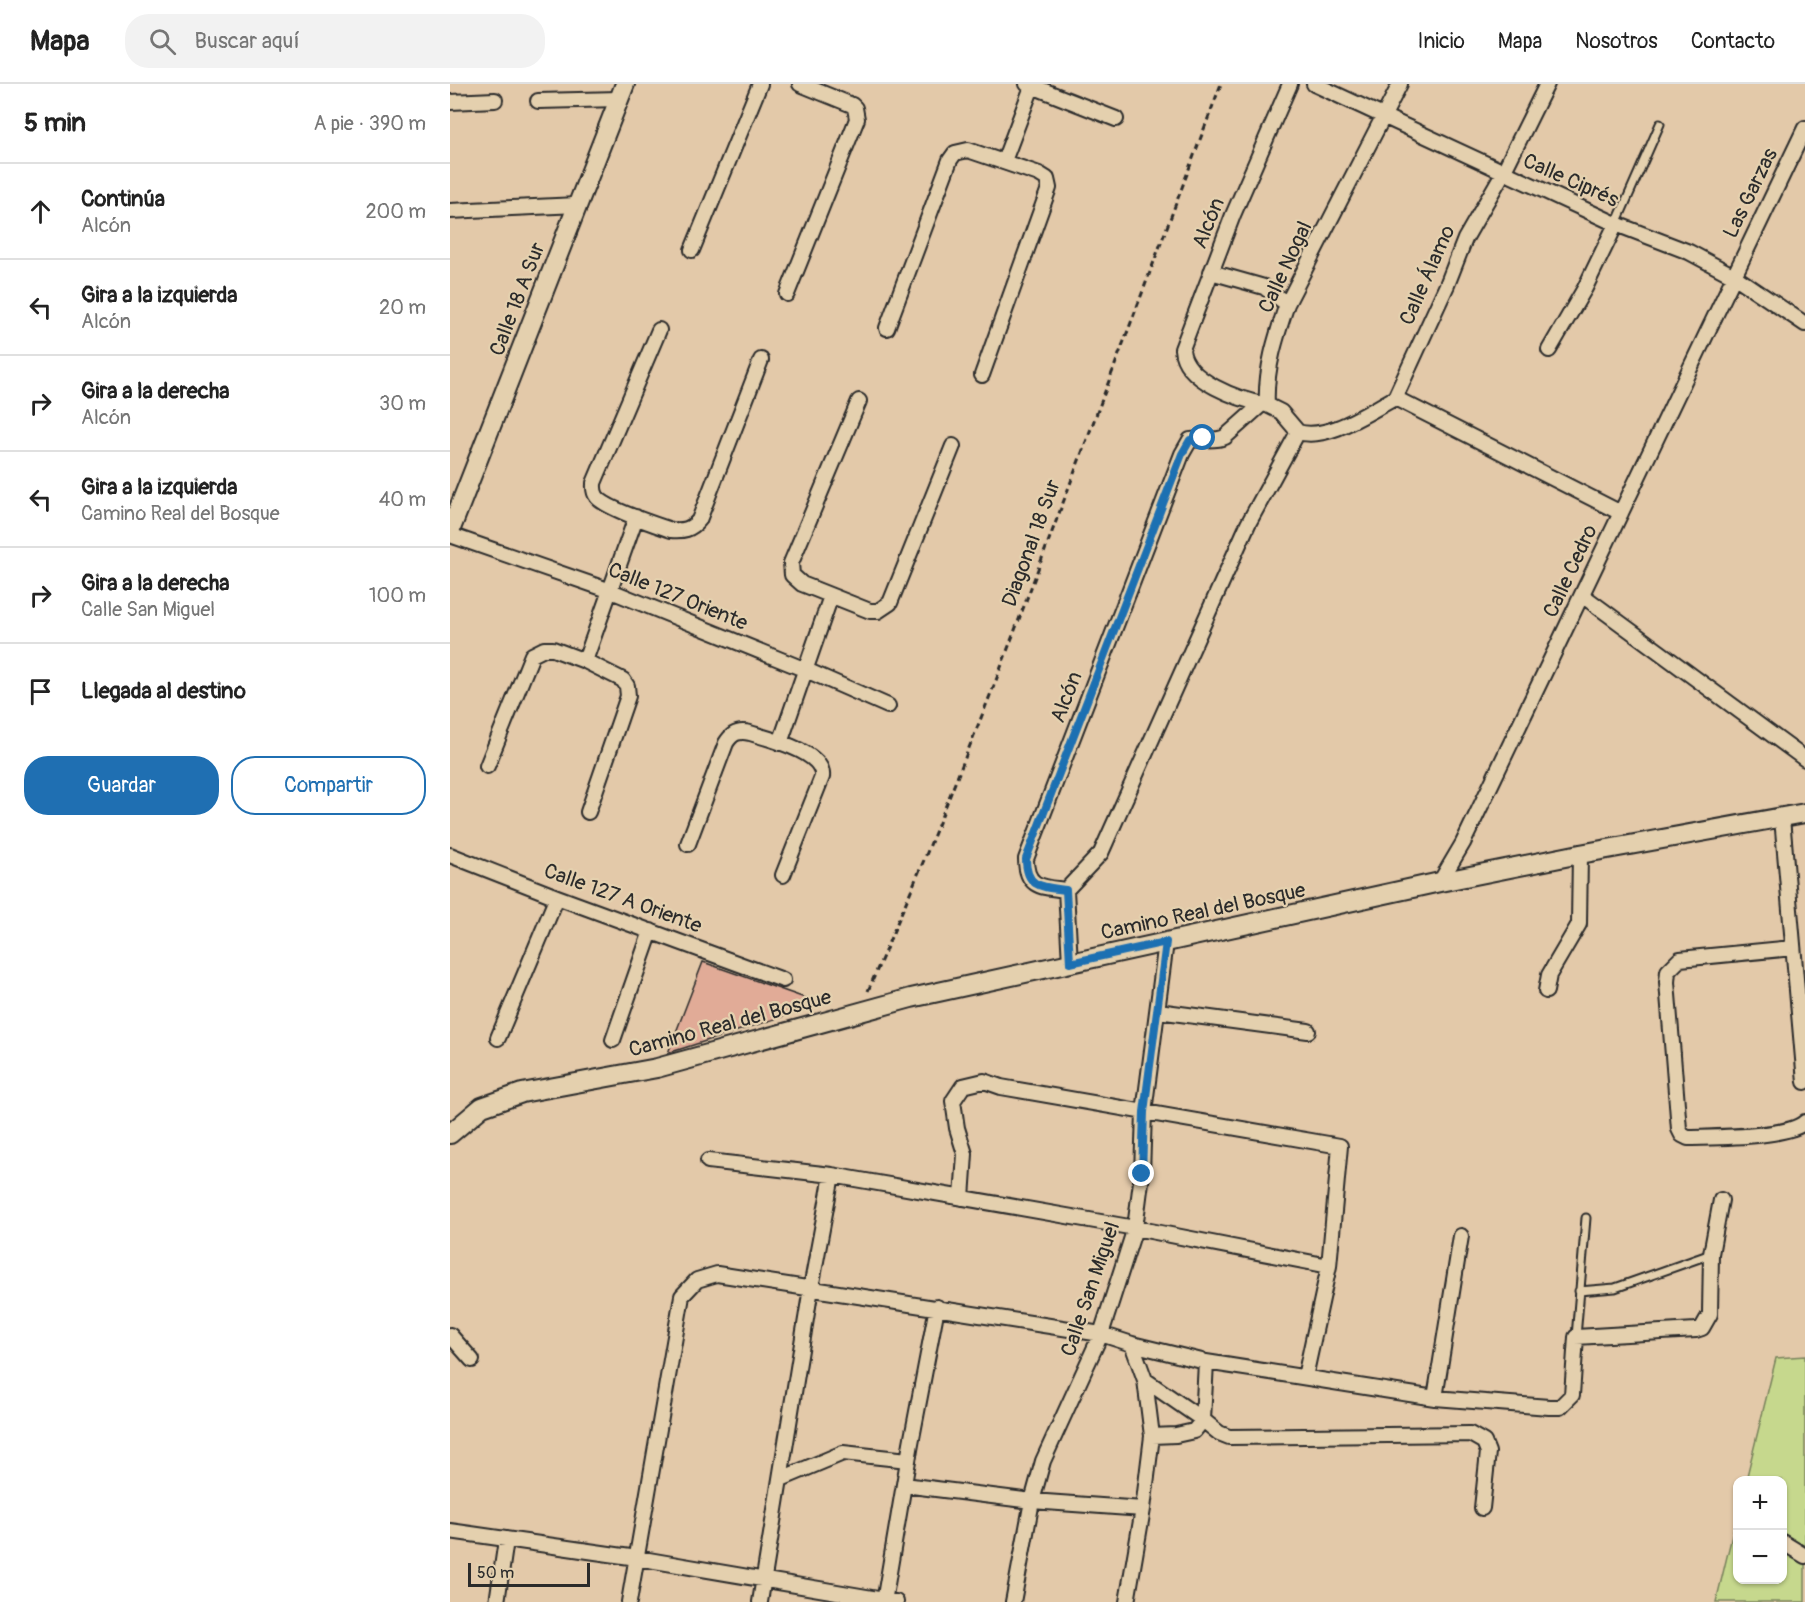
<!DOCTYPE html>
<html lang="es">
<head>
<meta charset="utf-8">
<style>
	:root { --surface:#fff; --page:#f2f2f2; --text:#222; --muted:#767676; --line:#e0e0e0; --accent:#1f6fb2 }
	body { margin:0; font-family:Pangolin,sans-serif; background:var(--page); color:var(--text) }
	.controls { position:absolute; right:18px; bottom:18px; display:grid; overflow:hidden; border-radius:12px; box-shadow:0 2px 4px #0004 }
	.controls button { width:54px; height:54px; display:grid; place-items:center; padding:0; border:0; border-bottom:2px solid var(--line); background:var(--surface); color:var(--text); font:30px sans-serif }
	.scale { position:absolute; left:18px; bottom:15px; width:122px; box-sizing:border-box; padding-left:6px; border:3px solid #2b2b2b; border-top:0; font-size:16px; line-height:21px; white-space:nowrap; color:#2b2b2b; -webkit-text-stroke:4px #e4d0ae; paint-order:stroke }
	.stop { position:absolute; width:18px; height:18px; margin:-14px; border:4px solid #1f6fb2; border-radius:50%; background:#fff }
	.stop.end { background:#1f6fb2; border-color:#fff; box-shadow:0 2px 6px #0008 }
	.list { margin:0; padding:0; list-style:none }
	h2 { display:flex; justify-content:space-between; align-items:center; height:78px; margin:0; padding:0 24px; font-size:26px }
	h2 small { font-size:20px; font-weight:400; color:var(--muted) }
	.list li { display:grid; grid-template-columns:39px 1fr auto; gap:18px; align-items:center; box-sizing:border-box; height:96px; padding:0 24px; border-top:2px solid var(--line) }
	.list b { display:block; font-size:22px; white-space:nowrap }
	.list p { margin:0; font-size:20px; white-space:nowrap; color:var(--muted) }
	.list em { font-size:20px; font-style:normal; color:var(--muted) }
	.actions { display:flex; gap:12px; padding:18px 24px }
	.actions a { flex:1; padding:14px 0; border:2px solid var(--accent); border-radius:24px; text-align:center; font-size:21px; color:var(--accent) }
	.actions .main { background:var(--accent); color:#fff }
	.icon { flex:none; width:33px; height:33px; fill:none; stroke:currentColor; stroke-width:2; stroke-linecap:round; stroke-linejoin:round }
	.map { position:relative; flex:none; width:1355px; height:1518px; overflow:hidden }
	header { display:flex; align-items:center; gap:36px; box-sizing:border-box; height:84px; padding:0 30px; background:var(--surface); border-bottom:2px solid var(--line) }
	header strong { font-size:28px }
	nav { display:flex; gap:33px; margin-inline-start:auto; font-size:21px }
	.search { width:420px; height:54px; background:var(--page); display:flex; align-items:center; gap:15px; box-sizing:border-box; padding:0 21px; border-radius:24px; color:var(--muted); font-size:22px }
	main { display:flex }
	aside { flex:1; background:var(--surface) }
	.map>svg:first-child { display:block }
</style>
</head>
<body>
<header>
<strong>Mapa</strong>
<div class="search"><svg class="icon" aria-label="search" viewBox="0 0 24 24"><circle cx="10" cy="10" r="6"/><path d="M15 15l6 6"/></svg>Buscar aquí</div>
<nav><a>Inicio</a><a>Mapa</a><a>Nosotros</a><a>Contacto</a></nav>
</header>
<main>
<aside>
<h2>5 min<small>A pie · 390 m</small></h2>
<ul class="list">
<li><svg class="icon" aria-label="ahead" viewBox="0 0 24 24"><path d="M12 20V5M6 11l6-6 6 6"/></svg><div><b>Continúa</b><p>Alcón</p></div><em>200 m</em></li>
<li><svg class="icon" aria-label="left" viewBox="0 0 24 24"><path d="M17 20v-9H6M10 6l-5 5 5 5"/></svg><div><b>Gira a la izquierda</b><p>Alcón</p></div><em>20 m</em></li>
<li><svg class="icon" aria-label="right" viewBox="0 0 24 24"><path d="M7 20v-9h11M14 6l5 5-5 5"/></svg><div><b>Gira a la derecha</b><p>Alcón</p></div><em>30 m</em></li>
<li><svg class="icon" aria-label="left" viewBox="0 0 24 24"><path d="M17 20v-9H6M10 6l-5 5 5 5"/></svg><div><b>Gira a la izquierda</b><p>Camino Real del Bosque</p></div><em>40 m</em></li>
<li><svg class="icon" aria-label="right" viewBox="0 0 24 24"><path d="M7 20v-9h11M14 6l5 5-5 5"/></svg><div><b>Gira a la derecha</b><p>Calle San Miguel</p></div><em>100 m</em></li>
<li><svg class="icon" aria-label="arrive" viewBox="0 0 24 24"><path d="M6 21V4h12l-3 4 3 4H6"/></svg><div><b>Llegada al destino</b></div></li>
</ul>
<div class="actions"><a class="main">Guardar</a><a>Compartir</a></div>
</aside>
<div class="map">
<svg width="1355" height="1518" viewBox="0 0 1355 1518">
	<rect width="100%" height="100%" fill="#e3c9a9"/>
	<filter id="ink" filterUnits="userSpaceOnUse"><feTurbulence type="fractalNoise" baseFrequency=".0167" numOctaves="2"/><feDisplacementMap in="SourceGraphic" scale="12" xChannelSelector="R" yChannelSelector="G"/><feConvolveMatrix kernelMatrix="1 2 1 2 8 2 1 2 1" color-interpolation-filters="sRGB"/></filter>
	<g filter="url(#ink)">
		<!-- green -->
		<path fill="#c6d88d" stroke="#78825c" stroke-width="1.5" d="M 1355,1272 L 1355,1518 L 1266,1518 L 1287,1431 L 1288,1496 L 1332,1496 L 1332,1396 L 1296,1396 L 1326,1274 Z"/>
		<!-- building -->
		<path fill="#e1ab97" stroke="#2b2b2b" stroke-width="1.5" d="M 253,878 L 372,920 L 218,969 Z"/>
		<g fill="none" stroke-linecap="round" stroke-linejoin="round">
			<defs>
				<path id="service" d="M 1166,140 L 1210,40
					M 1129,1207 L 1165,1204 L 1261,1170
					M 1126,1253 L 1136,1134"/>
				<path id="minor" d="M 577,0 L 666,35
					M 864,0 L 1166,140 L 1239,168 L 1284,192 L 1355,240
					M 88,17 L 169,15
					M 0,18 L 45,16
					M 554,77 L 583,0
					M 0,127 L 128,121
					M 242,166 L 310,0
					M 761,188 L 814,203 L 837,220
					M 337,210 L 407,35 L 405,24 L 402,21 L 350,0
					M 437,244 L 500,76 L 505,69 L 518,66 L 589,90 L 597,95 L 599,104 L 532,291
					M 209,246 L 144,399 C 144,404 143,408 147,413 C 155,424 206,441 221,446 C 233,447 241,446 249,436 L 311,276
					M 1099,266 L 1135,204 L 1166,140
					M 945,314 L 997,201 L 1015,155 L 1053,89 L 1097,0
					M 945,314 L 1171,429
					M 409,317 L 341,479 L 342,491 L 352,500 L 420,527 L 428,527 L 440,519 L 503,362
					M 817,321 C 790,316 734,297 732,265 L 783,131 L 840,0
					M 848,348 L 831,328 L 817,321 C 815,286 826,253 837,220 L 950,0
					M 848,348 C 878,357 918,328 945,314
					M 0,451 L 161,507 L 356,586 L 438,622
					M 1132,511 L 1355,675
					M 135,577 L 186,433
					M 330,659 L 381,512
					M 37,682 L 82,571 L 94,565 L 103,565 L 135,577 L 173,596 L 177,602 L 178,612 L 138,728
					M 1332,734 L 1355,998
					M 238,760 L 276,659 C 282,649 289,646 300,649 C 320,655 375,668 372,693 L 333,791
					M 0,771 L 107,813 L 333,896
					M 990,798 L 1013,759 L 1355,44
					M 616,806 L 651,769 L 798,440 L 848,348
					M 1343,864 L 1230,875 L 1218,887 L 1217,898 L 1229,1045 L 1232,1051 L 1238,1054 C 1263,1053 1338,1054 1355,1038
					M 620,879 L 616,806 C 592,803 576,804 576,775 L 732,370 L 740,356 C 751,354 765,358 775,353 L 812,320
					M 1096,907 L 1099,891 L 1129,840 L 1130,770
					M 708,927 L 858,947
					M 48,954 L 107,813
					M 163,956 L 201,847
					M 258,1077 L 382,1091 L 685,1144 L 879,1182
					M 512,1114 L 515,1070 L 507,1044 L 503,1017 L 513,1002 L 534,997 L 551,1003 L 890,1062 L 879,1182 L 855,1293
					M 0,1251 L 22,1276
					M 695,1296 L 753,1336 L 769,1349 L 779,1353 L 1020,1350 L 1034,1358 L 1038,1368 L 1032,1424
					M 985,1314 L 1011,1152
					M 702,1352 L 726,1351 L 744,1347 L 753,1336 L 756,1278
					M 331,1395 L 393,1369 L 458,1376
					M 454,1401 L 582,1417 L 693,1425
					M 0,1447 L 187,1474 L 446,1518
					M 1332,1458 L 1355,1472
					M 47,1518 L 56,1456
					M 179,1518 L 232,1212 L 247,1196 L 267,1190 L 651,1250 L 682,1260 L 756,1278 L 985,1314 L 1099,1323 L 1110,1323 L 1122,1311 L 1126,1253 L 1246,1246 L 1252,1244 L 1260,1230 L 1261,1170 L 1271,1116
					M 310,1518 L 361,1204 L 382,1091
					M 434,1518 L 461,1359 L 487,1223
					M 563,1518 L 582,1417 L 593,1377 L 651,1250 L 685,1144 L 692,1090 L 694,1028 L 716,858
					M 677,1518 L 693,1425 L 702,1352 L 695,1296 L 682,1260"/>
				<path id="tertiary" d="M 0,447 L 175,0
					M 0,1050 L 32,1023 L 72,1009 L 207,984 L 461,914 L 990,798 L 1130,770 L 1355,729"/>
			</defs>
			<!-- service casing -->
			<use href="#service" stroke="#2b2b2b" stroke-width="11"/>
			<!-- minor casing -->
			<use href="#minor" stroke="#2b2b2b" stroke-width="18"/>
			<!-- tertiary casing -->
			<use href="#tertiary" stroke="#2b2b2b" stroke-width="22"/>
			<!-- path -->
			<path stroke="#2b2b2b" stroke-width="3" stroke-dasharray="6 4.5" stroke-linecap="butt" d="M 418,907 L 474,776 L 545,599 L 771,0"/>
			<!-- service -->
			<use href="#service" stroke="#e4d0ae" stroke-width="7"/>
			<!-- minor -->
			<use href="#minor" stroke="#e4d0ae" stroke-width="14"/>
			<!-- tertiary -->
			<use href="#tertiary" stroke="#e4d0ae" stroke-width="18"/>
		</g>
	</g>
	<g fill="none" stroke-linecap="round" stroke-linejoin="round" filter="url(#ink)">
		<!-- route -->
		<path stroke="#1f6fb2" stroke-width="8" d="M 692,1090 L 694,1028 L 716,858 L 620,879 L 616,806 C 592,803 576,804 576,775 L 732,370 L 740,356 L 753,354"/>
	</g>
	<g text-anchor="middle" stroke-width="4.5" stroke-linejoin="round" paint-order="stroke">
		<!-- street labels -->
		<g font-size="21" fill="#2b2b2b" stroke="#e4d0ae">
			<text transform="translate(1121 96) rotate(24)" y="7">Calle Ciprés</text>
			<text transform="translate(1300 109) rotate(-64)" y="7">Las Garzas</text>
			<text transform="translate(758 139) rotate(-68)" y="7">Alcón</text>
			<text transform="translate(835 183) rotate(-65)" y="7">Calle Nogal</text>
			<text transform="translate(977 191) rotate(-66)" y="7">Calle Álamo</text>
			<text transform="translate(67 215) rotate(-69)" y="7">Calle 18 A Sur</text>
			<text transform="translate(581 459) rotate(-70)" y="7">Diagonal 18 Sur</text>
			<text transform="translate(1120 487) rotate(-65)" y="7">Calle Cedro</text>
			<text transform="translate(228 512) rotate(22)" y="7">Calle 127 Oriente</text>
			<text transform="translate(616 613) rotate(-69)" y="7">Alcón</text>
			<text transform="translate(173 814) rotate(20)" y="7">Calle 127 A Oriente</text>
			<text transform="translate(753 827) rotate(-12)" y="7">Camino Real del Bosque</text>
			<text transform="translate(280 939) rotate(-15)" y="7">Camino Real del Bosque</text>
			<text transform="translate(640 1205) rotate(-71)" y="7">Calle San Miguel</text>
		</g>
	</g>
</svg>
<div class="controls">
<button>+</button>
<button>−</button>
</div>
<div class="scale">50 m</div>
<div class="stop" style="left:753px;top:354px"></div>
<div class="stop end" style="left:692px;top:1090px"></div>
</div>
</main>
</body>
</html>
